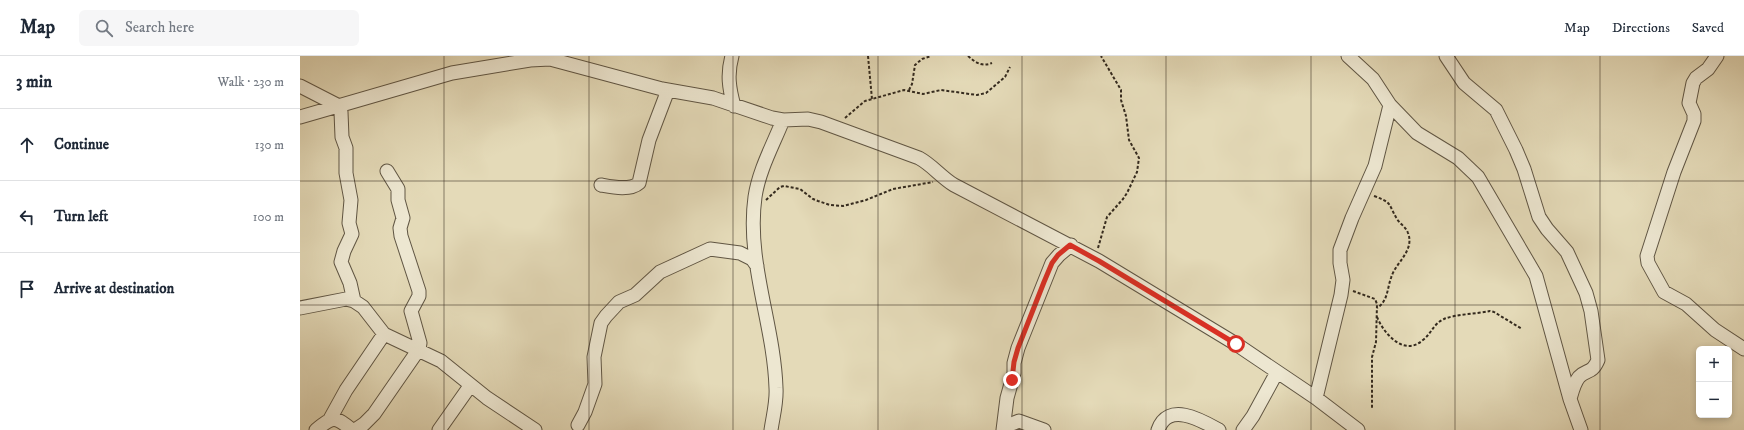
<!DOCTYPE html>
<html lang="en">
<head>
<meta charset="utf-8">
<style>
	:root { --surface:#fff; --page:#f6f6f7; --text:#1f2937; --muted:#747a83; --line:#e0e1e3 }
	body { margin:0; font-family:"IM FELL DW Pica",serif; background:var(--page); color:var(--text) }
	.controls { position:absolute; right:12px; bottom:12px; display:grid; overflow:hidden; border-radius:6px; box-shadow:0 2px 6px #0003 }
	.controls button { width:36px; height:36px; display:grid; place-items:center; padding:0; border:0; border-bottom:1px solid var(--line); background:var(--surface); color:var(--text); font:20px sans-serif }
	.stop { position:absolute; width:12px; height:12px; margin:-9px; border:3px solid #d93025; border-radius:50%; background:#fff }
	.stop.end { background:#d93025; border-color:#fff; box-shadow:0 1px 4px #0008 }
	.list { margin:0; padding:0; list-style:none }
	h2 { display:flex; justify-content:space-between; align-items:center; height:52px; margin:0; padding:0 16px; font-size:17px }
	h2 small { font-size:13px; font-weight:400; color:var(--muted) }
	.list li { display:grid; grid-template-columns:26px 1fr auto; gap:12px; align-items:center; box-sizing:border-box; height:72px; padding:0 16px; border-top:1px solid var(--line) }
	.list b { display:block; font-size:15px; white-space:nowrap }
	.list em { font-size:13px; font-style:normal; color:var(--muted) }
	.icon { flex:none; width:22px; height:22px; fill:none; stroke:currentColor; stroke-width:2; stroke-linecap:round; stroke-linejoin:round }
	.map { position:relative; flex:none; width:1444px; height:374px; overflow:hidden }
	header { display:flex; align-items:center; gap:24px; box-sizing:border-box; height:56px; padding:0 20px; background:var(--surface); border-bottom:1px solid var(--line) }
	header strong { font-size:19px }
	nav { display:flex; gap:22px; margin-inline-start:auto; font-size:14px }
	.search { width:280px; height:36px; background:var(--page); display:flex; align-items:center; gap:10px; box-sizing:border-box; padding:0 14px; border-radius:6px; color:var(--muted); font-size:15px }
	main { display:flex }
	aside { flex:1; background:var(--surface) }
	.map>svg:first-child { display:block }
</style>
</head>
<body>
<header>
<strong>Map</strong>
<div class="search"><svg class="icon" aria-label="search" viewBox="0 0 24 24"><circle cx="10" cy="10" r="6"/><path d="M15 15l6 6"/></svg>Search here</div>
<nav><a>Map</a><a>Directions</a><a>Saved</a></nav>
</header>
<main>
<aside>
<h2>3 min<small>Walk · 230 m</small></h2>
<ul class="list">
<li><svg class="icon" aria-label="ahead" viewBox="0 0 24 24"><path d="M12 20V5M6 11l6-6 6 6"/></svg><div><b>Continue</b></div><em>130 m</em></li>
<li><svg class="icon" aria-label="left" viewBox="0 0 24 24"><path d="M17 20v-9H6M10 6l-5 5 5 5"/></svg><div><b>Turn left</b></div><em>100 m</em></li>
<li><svg class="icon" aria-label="arrive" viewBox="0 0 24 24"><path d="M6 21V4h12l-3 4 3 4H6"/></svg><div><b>Arrive at destination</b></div></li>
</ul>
</aside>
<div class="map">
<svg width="1444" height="374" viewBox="0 0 1444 374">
	<rect width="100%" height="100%" fill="#e4dab8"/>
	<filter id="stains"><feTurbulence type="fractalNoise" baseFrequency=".005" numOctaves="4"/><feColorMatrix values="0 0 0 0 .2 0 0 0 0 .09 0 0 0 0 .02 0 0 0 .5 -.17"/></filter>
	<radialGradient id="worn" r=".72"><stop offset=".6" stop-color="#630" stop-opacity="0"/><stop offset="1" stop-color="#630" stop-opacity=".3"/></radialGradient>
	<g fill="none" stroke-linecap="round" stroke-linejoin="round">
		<defs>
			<path id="minor" d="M 432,0 C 427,18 429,32 434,50
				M 1048,0 L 1073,23 L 1090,49 L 1117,77 L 1158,102 L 1178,121 L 1236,220 L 1270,343 L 1281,374
				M 1146,0 L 1164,27 L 1196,54 L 1216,94 L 1224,113 L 1239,161 L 1247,173 L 1267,196 L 1286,237 L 1291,255 L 1298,304 C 1292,318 1287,313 1279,321 C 1274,327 1272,336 1270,343
				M 1417,0 L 1408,13 L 1396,22 L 1393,27 L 1389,47 L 1394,58 L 1394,65 L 1374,116 L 1347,200 L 1348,207 L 1364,236 L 1386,248 L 1415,274 L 1444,293
				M 0,30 L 39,50 L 41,56 L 42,81 L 46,92 L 46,117 L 51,144 L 49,167 L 52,178 L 44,195 L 41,206 L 50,227 L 54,245
				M 0,61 L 152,17 L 230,4 L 250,3 L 362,33 L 413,42 L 472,62 L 483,64 L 508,63 L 521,66 L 619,102 C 632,109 641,121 654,129 L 799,205 L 936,288 L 1016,342 L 1058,374
				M 301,129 C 312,131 330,135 339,127 L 349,84 L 368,34
				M 0,252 L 46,243 L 54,245 L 63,251 L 84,278 L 141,305 L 187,342 L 235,374
				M 1016,342 L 1041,239 L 1043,224 L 1040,207 L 1040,194 L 1052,162 L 1075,110 L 1090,49
				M 30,363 L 46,334 L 84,278
				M 278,369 L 285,356 L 295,328 L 294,301 L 301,267 L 306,260 L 319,246 L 335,239 L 360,216 L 410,193 L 440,197 L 452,203 L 457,210
				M 704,371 L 719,365 L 744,374
				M 16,374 C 33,360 35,360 52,374
				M 55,374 L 64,368 L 74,358 L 119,293 L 120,287 L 111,255 L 119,240 L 119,235 L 101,180 L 100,172 L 103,162 L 98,144 L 98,133 L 87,115
				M 139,374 L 170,330
				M 471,374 C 473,360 477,346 476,332 C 474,268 446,205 455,141 C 459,114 473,89 483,64
				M 703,374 L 707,342 L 714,317 L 714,307 L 718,292 L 752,207 L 759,199 L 771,189
				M 858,374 C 868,345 901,364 919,374
				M 943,374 L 953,360 L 977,316"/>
		</defs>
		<!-- minor casing -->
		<use href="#minor" stroke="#605644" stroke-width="15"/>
		<!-- path -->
		<path stroke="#342a1e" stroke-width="2" stroke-dasharray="3 2" stroke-linecap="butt" d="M 568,0 L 572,43
			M 668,0 C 676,7 682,11 692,7
			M 609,34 L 612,28 L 615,9 L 622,3 L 631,0
			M 545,62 L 565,45 L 604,34 L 623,38 L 641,34 L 677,39 L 686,37 L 705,21 L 710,11
			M 1074,140 C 1093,147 1088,148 1097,163 C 1100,168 1106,171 1108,177 C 1115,195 1095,207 1091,222 C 1087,233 1088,245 1077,252
			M 466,144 L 480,131 L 484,130 L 500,133 L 513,143 L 518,145 L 530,149 L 543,150 L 566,144 L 593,133 L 633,126
			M 798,192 L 807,161 L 823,143 L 827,137 L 837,116 L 839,102 L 829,84 L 826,60 L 821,44 L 821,34 L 801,0
			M 1053,235 L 1075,243 L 1077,248 L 1076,286 L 1072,301 L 1072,352
			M 1077,261 C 1084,278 1104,301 1123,284 C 1132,277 1133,268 1144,263 C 1156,258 1177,258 1190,255 L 1194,256 L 1222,273"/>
		<!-- minor -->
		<use href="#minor" stroke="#ede7d1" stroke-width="13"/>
	</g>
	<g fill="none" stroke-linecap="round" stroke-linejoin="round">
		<!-- route -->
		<path stroke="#d93025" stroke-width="5" d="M 712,324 L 714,306 L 718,292 L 744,226 L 752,207 L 758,199 L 770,189 L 799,205 L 936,288"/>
	</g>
	<!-- grid -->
	<path fill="none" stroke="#342a1e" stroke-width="1" stroke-opacity="0.55" d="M 144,0 L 144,374M 289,0 L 289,374M 433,0 L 433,374M 578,0 L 578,374M 722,0 L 722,374M 866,0 L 866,374M 1011,0 L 1011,374M 1155,0 L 1155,374M 1300,0 L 1300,374M 0,125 L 1444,125M 0,249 L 1444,249"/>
	<rect width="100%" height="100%" filter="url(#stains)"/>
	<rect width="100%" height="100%" fill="url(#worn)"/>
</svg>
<div class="controls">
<button>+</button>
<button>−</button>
</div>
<div class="stop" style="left:936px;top:288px"></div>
<div class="stop end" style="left:712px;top:324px"></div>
</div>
</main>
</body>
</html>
